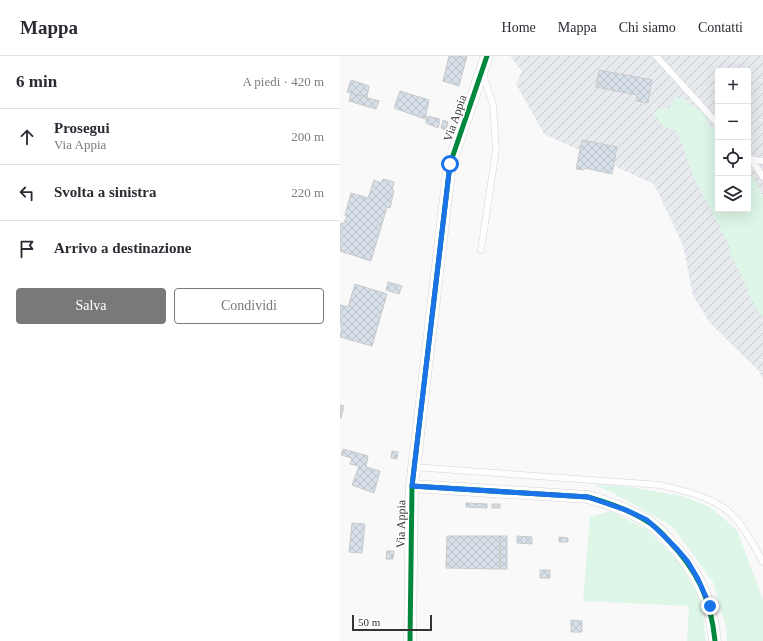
<!DOCTYPE html>
<html lang="it">
<head>
<meta charset="utf-8">
<style>
	:root { --surface:#fff; --page:#f7f7f7; --text:#2b2b33; --muted:#7c7c81; --line:#e1e1e2; --accent:#797979 }
	body { margin:0; font-family:"Times New Roman",serif; background:var(--page); color:var(--text) }
	.controls { position:absolute; right:12px; top:12px; display:grid; overflow:hidden; border-radius:4px; box-shadow:0 4px 16px #0002 }
	.controls button { width:36px; height:36px; display:grid; place-items:center; padding:0; border:0; border-bottom:1px solid var(--line); background:var(--surface); color:var(--text); font:20px sans-serif }
	.scale { position:absolute; left:12px; bottom:10px; width:80px; box-sizing:border-box; padding-left:4px; border:2px solid #343434; border-top:0; font-size:11px; line-height:14px; white-space:nowrap; color:#343434; -webkit-text-stroke:3px #fff; paint-order:stroke }
	.stop { position:absolute; width:12px; height:12px; margin:-9px; border:3px solid #1a73e8; border-radius:50%; background:#fff }
	.stop.end { background:#1a73e8; border-color:#fff; box-shadow:0 1px 4px #0008 }
	.list { margin:0; padding:0; list-style:none }
	h2 { display:flex; justify-content:space-between; align-items:center; height:52px; margin:0; padding:0 16px; font-size:17px }
	h2 small { font-size:13px; font-weight:400; color:var(--muted) }
	.list li { display:grid; grid-template-columns:26px 1fr auto; gap:12px; align-items:center; box-sizing:border-box; height:56px; padding:0 16px; border-top:1px solid var(--line) }
	.list b { display:block; font-size:15px; white-space:nowrap }
	.list p { margin:0; font-size:13px; white-space:nowrap; color:var(--muted) }
	.list em { font-size:13px; font-style:normal; color:var(--muted) }
	.actions { display:flex; gap:8px; padding:12px 16px }
	.actions a { flex:1; padding:9px 0; border:1px solid var(--accent); border-radius:4px; text-align:center; font-size:14px; color:var(--accent) }
	.actions .main { background:var(--accent); color:#fff }
	.icon { flex:none; width:22px; height:22px; fill:none; stroke:currentColor; stroke-width:2; stroke-linecap:round; stroke-linejoin:round }
	.map { position:relative; flex:none; width:423px; height:585px; overflow:hidden }
	header { display:flex; align-items:center; gap:24px; box-sizing:border-box; height:56px; padding:0 20px; background:var(--surface); border-bottom:1px solid var(--line) }
	header strong { font-size:19px }
	nav { display:flex; gap:22px; margin-inline-start:auto; font-size:14px }
	main { display:flex }
	aside { flex:1; background:var(--surface) }
	.map>svg:first-child { display:block }
</style>
</head>
<body>
<header>
<strong>Mappa</strong>
<nav><a>Home</a><a>Mappa</a><a>Chi siamo</a><a>Contatti</a></nav>
</header>
<main>
<aside>
<h2>6 min<small>A piedi · 420 m</small></h2>
<ul class="list">
<li><svg class="icon" aria-label="ahead" viewBox="0 0 24 24"><path d="M12 20V5M6 11l6-6 6 6"/></svg><div><b>Prosegui</b><p>Via Appia</p></div><em>200 m</em></li>
<li><svg class="icon" aria-label="left" viewBox="0 0 24 24"><path d="M17 20v-9H6M10 6l-5 5 5 5"/></svg><div><b>Svolta a sinistra</b></div><em>220 m</em></li>
<li><svg class="icon" aria-label="arrive" viewBox="0 0 24 24"><path d="M6 21V4h12l-3 4 3 4H6"/></svg><div><b>Arrivo a destinazione</b></div></li>
</ul>
<div class="actions"><a class="main">Salva</a><a>Condividi</a></div>
</aside>
<div class="map">
<svg width="423" height="585" viewBox="0 0 423 585">
	<defs>
		<pattern id="industrial-furrows" width="10" height="10" patternUnits="userSpaceOnUse"><rect width="10" height="10" fill="#e7eaee"/><path d="M-1 1l2-2M0 10L10 0M9 11l2-2" fill="none" stroke="#c7c9cd"/></pattern>
		<pattern id="building-cross-hatch" width="8" height="8" patternUnits="userSpaceOnUse"><rect width="8" height="8" fill="#d7e0e8"/><path d="M0 0l8 8M0 8l8-8" fill="none" stroke="#b9c1c8"/></pattern>
	</defs>
	<rect width="100%" height="100%" fill="#f9f9f9"/>
	<!-- industrial -->
	<path fill="url(#industrial-furrows)" fill-rule="evenodd" d="M 170,0 L 423,0 L 423,323 L 418,314 L 370,267 L 353,240 L 343,189 L 314,128 L 204,78 L 176,28 L 182,15 ZM 378,15 L 408,15 L 408,153 L 378,153 Z"/>
	<!-- grass -->
	<path fill="#ddf6e8" d="M 342,41 L 365,60 L 368,67 L 378,78 L 378,153 L 408,153 L 408,112 L 423,139 L 423,261 L 411,244 L 404,225 L 391,200 L 389,189 L 353,120 L 337,75 L 322,69 L 313,57 L 318,53 L 329,52 L 335,42 Z
		M 254,429 L 283,430 L 342,440 L 370,451 L 397,474 L 423,544 L 423,585 L 387,585 L 386,570 L 373,526 L 333,471 L 273,437 Z
		M 270,455 L 306,473 L 339,505 L 361,545 L 366,585 L 347,585 L 349,550 L 243,545 L 250,461 Z"/>
	<!-- building -->
	<path fill="url(#building-cross-hatch)" stroke="#c9c9c9" d="M 109,0 L 127,0 L 119,30 L 103,25 Z
		M 259,14 L 312,24 L 308,47 L 296,45 L 297,39 L 256,31 Z
		M 11,24 L 29,30 L 27,41 L 7,36 Z
		M 60,35 L 89,44 L 85,63 L 54,52 Z
		M 11,37 L 39,45 L 36,53 L 9,45 Z
		M 87,60 L 100,63 L 98,72 L 86,67 Z
		M 103,64 L 108,66 L 106,74 L 101,72 Z
		M 242,84 L 277,91 L 272,118 L 245,112 L 244,114 L 236,113 Z
		M 43,123 L 54,126 L 52,134 L 54,134 L 50,152 L 47,151 L 31,205 L 0,195 L 0,172 L 1,167 L 4,167 L 7,160 L 5,159 L 11,137 L 28,142 L 34,124 L 41,127 Z
		M 48,226 L 62,230 L 59,238 L 46,234 Z
		M 15,228 L 47,238 L 32,290 L 0,281 L 2,271 L 0,270 L 0,249 L 8,251 Z
		M 0,349 L 4,350 L 1,362 L 0,362 Z
		M 3,393 L 28,400 L 26,411 L 40,415 L 34,437 L 12,429 L 19,410 L 10,408 L 12,402 L 1,399 Z
		M 52,395 L 58,396 L 57,403 L 51,402 Z
		M 126,447 L 147,448 L 147,452 L 126,451 Z
		M 152,448 L 160,448 L 160,452 L 152,452 Z
		M 12,467 L 25,468 L 22,497 L 9,496 Z
		M 107,480 L 160,480 L 160,513 L 106,512 Z
		M 160,480 L 167,480 L 167,513 L 160,513 Z
		M 177,480 L 192,481 L 192,488 L 177,487 Z
		M 219,481 L 228,482 L 228,486 L 219,486 Z
		M 47,495 L 54,495 L 53,503 L 46,503 Z
		M 200,514 L 210,514 L 210,522 L 200,522 Z
		M 231,564 L 242,565 L 242,576 L 231,576 Z"/>
	<g fill="none" stroke-linecap="round" stroke-linejoin="round">
		<defs>
			<path id="service" d="M 316,0 L 378,68
				M 409,101 L 411,103 L 423,105
				M 411,103 L 423,121
				M 141,194 L 156,94 L 153,49 L 143,18
				M 73,411 L 320,429 C 346,435 379,442 397,464 C 407,476 415,492 423,506"/>
			<path id="minor" d="M 72,430 L 248,441 C 268,447 287,453 305,464 C 314,469 322,477 328,484 C 357,514 371,543 375,585
				M 70,585 L 72,430 L 110,108 L 147,0"/>
		</defs>
		<!-- service casing -->
		<use href="#service" stroke="#d4d4d4" stroke-width="7"/>
		<!-- minor casing -->
		<use href="#minor" stroke="#d4d4d4" stroke-width="13"/>
		<!-- service -->
		<use href="#service" stroke="#fefefe" stroke-width="6"/>
		<!-- minor -->
		<use href="#minor" stroke="#fefefe" stroke-width="12"/>
		<defs>
			<path id="cycleway" d="M 72,430 L 248,441 C 268,447 287,453 305,464 C 314,469 322,477 328,484 C 357,514 371,543 375,585
				M 70,585 L 72,430 L 110,108 L 147,0"/>
		</defs>
		<!-- cycleway casing -->
		<use href="#cycleway" stroke="#fff" stroke-width="8"/>
		<!-- cycleway -->
		<use href="#cycleway" stroke="#00873e" stroke-width="5"/>
	</g>
	<g fill="none" stroke-linecap="round" stroke-linejoin="round">
		<!-- route -->
		<path stroke="#1a73e8" stroke-width="5" d="M 110,108 L 72,430 L 248,441 L 286,454 L 307,464 L 321,477 L 336,492 L 348,506 L 358,523 L 370,550"/>
	</g>
	<g text-anchor="middle" stroke-width="3" stroke-linejoin="round" paint-order="stroke">
		<!-- street labels -->
		<g font-size="12" fill="#343434" stroke="#fff">
			<text transform="translate(115 62) rotate(-71)" y="4">Via Appia</text>
			<text transform="translate(61 468) rotate(-89)" y="4">Via Appia</text>
		</g>
	</g>
</svg>
<div class="controls">
<button>+</button>
<button>−</button>
<button><svg class="icon" aria-label="locate" viewBox="0 0 24 24"><circle cx="12" cy="12" r="6"/><path d="M12 2v4M12 18v4M2 12h4M18 12h4"/></svg></button>
<button><svg class="icon" aria-label="layers" viewBox="0 0 24 24"><path d="M12 4l9 5-9 5-9-5zM3 14l9 5 9-5"/></svg></button>
</div>
<div class="scale">50 m</div>
<div class="stop" style="left:110px;top:108px"></div>
<div class="stop end" style="left:370px;top:550px"></div>
</div>
</main>
</body>
</html>
